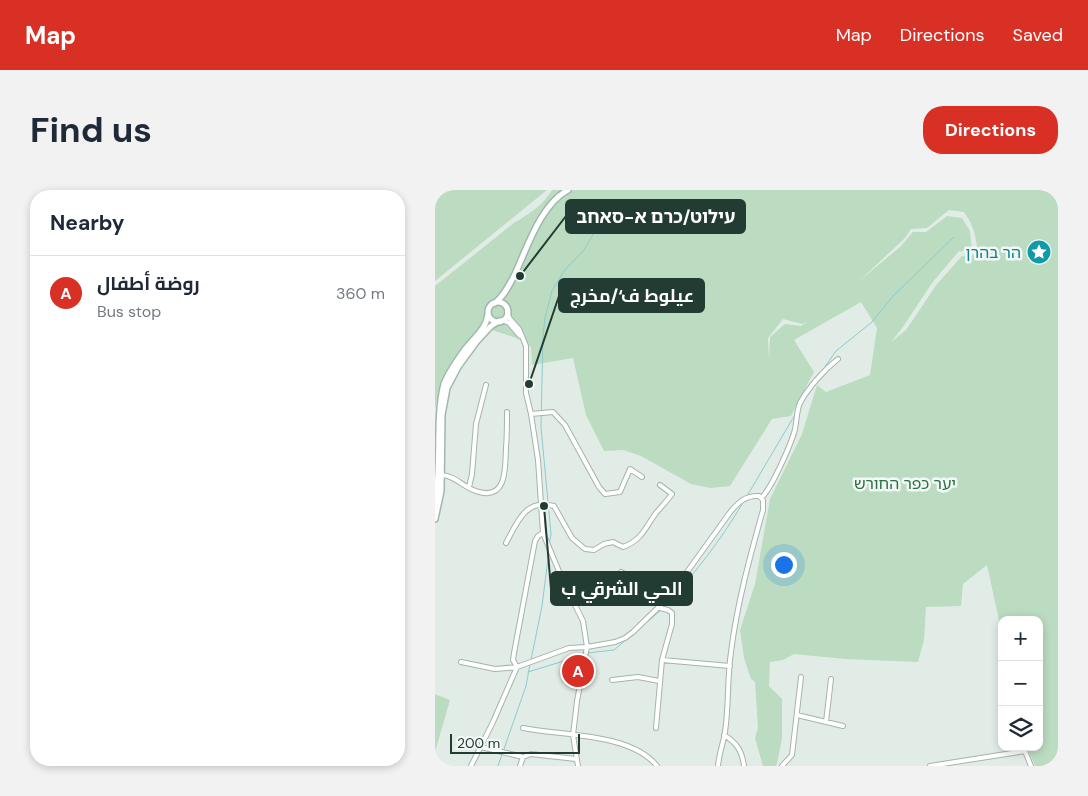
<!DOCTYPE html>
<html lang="en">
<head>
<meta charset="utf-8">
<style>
	:root { --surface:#fff; --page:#f2f2f3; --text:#1f2937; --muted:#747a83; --line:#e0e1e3; --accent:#d93025 }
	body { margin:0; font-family:"DM Sans",Cairo,"Noto Sans Hebrew",sans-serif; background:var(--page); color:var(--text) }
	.controls { position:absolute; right:15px; bottom:15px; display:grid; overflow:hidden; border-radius:10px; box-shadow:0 2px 8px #0003 }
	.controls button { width:45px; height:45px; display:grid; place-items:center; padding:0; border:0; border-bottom:1px solid var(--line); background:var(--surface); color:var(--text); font:25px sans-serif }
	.scale { position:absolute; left:15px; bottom:12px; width:130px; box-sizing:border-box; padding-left:5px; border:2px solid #223c33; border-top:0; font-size:14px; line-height:18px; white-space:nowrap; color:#223c33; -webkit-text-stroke:4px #f2f8f5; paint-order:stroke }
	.you { position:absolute; left:348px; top:374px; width:18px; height:18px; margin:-12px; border:4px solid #fff; border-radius:50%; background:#1a73e8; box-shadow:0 0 0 8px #1a73e833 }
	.badge { display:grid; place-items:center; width:32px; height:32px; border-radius:50%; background:var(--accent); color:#fff; font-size:16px; font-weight:700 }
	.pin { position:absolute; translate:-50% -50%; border:2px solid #fff; box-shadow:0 1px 5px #0006 }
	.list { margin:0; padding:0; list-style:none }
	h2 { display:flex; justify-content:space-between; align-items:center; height:65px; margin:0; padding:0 20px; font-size:21px }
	h2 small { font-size:16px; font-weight:400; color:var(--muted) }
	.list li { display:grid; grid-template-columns:32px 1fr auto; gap:15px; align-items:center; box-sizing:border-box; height:75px; padding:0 20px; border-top:1px solid var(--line) }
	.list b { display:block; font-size:19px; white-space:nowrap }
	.list p { margin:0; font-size:16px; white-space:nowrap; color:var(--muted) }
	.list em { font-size:16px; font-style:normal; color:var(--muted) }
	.icon { flex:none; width:28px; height:28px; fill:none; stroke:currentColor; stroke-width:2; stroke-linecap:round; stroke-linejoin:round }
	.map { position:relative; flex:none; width:623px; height:576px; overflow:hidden; border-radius:20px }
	header { display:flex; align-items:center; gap:30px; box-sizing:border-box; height:70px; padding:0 25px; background:var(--accent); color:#fff }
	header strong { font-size:24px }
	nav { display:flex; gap:28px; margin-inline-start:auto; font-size:18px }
	.intro { display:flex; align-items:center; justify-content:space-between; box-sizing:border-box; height:120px; padding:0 30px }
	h1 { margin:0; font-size:35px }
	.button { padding:12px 22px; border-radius:20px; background:var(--accent); color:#fff; font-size:18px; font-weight:700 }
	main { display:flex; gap:30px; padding:0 30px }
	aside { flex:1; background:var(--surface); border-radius:20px; box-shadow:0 2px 8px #0003 }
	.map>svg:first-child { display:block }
</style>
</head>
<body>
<header>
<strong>Map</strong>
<nav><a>Map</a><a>Directions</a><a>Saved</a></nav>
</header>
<div class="intro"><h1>Find us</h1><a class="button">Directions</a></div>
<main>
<aside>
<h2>Nearby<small></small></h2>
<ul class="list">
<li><span class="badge">A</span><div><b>روضة أطفال</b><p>Bus stop</p></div><em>360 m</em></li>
</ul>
</aside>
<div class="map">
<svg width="623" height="576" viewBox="0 0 623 576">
	<rect width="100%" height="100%" fill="#e2ece6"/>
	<!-- green -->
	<path fill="#bbdcc1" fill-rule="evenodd" d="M 0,0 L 112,0 L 0,91 Z
		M 117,0 L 623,0 L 623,576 L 600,576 L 592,557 L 604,557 L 604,430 L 567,430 L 567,444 L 552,375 L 528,394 L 526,416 L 491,417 L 489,450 L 483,472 L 410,469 L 359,464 L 348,470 L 335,472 L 334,496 L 347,509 L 347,549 L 342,574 L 340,576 L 328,576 L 320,548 L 323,538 L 320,492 L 316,489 L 309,468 L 305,440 L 320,394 L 335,309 L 367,244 L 382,195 L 391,202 L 435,185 L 442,138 L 426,112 L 359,150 L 379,182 L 356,226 L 337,229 L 295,296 L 275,298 L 256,294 L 206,266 L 188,260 L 169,261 L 151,225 L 138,168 L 97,175 L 96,157 L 90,151 L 54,139 C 18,165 8,175 0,220 L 0,96 L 80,32 C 95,24 109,14 117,0 ZM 514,20 L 529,22 C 539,36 541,47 543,64 L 527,66 L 502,94 L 471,140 L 456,152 L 468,137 L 497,93 L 524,61 L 537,62 L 535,41 L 527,28 L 512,26 L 491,42 L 478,42 L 465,57 L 423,92 L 470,48 L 476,39 L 492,38 ZM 348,129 L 367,134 L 373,131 L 366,136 L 350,134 L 335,147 L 334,169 L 333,148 Z
		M 0,504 L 15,510 L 0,562 Z"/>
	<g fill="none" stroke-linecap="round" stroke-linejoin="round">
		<!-- stream -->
		<path stroke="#8bcbcf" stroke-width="1" d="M 387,181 L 401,161 L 437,132 L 458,106 L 519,47
			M 312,306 L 361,223
			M 114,355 L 116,344 L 106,237 L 108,146 L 110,128 L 117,101 L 129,81 L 149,60 L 174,17
			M 228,418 C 259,385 286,350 309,311
			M 152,463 L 179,460 L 226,420
			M 96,470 L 107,416 L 114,361
			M 93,482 L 148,465
			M 63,576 L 91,496 L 95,474"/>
		<defs>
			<path id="street" d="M 72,122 L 75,129 L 84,139 L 91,156 L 91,203 L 96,224 L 103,270 L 108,343 L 128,391 L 148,431 L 152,457 L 142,511 L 138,545 L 143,576
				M 67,130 L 74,133 L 85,146
				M 96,224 L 118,222 L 130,235 L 164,297 L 170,304 L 185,302 L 195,279 L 207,287
				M 5,285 C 21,285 29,299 44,302 C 73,310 70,275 71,258 C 72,246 72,234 72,222
				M 34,297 L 37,284 L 41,234 L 51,195
				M 326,308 C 336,300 355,256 359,243 C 362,234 361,222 365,213 C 373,198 389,180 403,169
				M 71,353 C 82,333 90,308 119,316 L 137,348 L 150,359 L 159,360 L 169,354 L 178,352 L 188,357 C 207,350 210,338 221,323 C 226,317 232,311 237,304 L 225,295
				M 186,382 L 199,389 L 214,393 L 223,408 L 225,418 L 233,420 L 237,423 L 237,434 L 227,470 L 221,538
				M 227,470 L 295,476
				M 26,472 L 60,479 L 82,477 L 134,458 L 152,457 L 180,452 L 190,448 L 198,442 L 234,407 L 296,321 C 304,312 311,305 324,306 L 328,310 L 328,320 C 315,366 302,414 296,462 C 292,489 294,516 290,542 C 288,554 284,564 283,576
				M 177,490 L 203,487 L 224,491
				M 362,525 L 408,536
				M 391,532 L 396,489
				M 88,538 C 127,546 196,543 222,576
				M 289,545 C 302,553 307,561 309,576
				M 46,557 L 88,567
				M 36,576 L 58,532 L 82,477 L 78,470 L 79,463 L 100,351 L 103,346 L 108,343
				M 85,576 L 88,567 L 96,564 L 141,569
				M 347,576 L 357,565 L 366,487
				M 495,576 L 590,561 L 596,576"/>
			<path id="secondary" d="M53 122a10 10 0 1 1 20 0a10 10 0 1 1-20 0Z
				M 60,113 C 69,106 75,94 80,84 C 92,58 106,14 133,0
				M 0,313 C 7,275 0,228 9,194 C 14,181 23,169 31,158 C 40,147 52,138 53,123
				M 0,329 L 6,301 L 7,225 L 12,198 L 23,177 L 42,151 L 56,136 L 64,131"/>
		</defs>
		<!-- street casing -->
		<use href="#street" stroke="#a5b4ad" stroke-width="6"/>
		<!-- secondary casing -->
		<use href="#secondary" stroke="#a0b7ad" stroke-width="8"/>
		<!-- street -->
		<use href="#street" stroke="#fff" stroke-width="4"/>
		<!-- secondary -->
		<use href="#secondary" stroke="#fff" stroke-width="5"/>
	</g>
	<!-- icons -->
	<defs>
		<symbol id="sight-disc" viewBox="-11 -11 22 22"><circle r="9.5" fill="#0f9aa8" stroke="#f2f8f5"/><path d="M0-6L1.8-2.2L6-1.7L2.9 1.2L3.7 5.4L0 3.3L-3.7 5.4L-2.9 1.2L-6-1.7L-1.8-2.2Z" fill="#fff"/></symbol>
	</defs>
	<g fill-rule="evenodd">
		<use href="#sight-disc" x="590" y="48" width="28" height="28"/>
	</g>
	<g text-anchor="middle" stroke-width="5" stroke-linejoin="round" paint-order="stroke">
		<!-- culture labels -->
		<g font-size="16" fill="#0d838f" stroke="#f2f8f5" text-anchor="end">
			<text x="586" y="68">הר בהרן</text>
		</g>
		<!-- park labels -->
		<g font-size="16" fill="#2d7242" stroke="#f2f8f5">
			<text x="470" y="299">יער כפר החורש</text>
		</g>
	</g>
	<!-- callouts -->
	<path fill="none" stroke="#223c33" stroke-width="2" d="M85 86L131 26M94 194L124 106M109 316L116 399"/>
	<g fill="#223c33" stroke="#f2f8f5" stroke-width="2">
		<circle cx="85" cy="86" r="5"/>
		<circle cx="94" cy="194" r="5"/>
		<circle cx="109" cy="316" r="5"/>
	</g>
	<g fill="#223c33" stroke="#223c33" stroke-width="2">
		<rect x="131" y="10" width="179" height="33" rx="5"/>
		<rect x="124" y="89" width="145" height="33" rx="5"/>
		<rect x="116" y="382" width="141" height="33" rx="5"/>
	</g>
	<g font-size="18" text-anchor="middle" font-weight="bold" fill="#fff">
		<text x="221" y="33">עילוט/כרם א-סאחב</text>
		<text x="197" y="112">عيلوط ف‘/مخرج</text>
		<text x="187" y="405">الحي الشرقي ب</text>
	</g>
</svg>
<div class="controls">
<button>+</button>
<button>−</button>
<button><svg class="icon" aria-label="layers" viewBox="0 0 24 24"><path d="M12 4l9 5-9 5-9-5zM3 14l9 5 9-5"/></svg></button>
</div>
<div class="scale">200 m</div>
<div class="you"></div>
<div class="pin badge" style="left:143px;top:481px">A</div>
</div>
</main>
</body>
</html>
